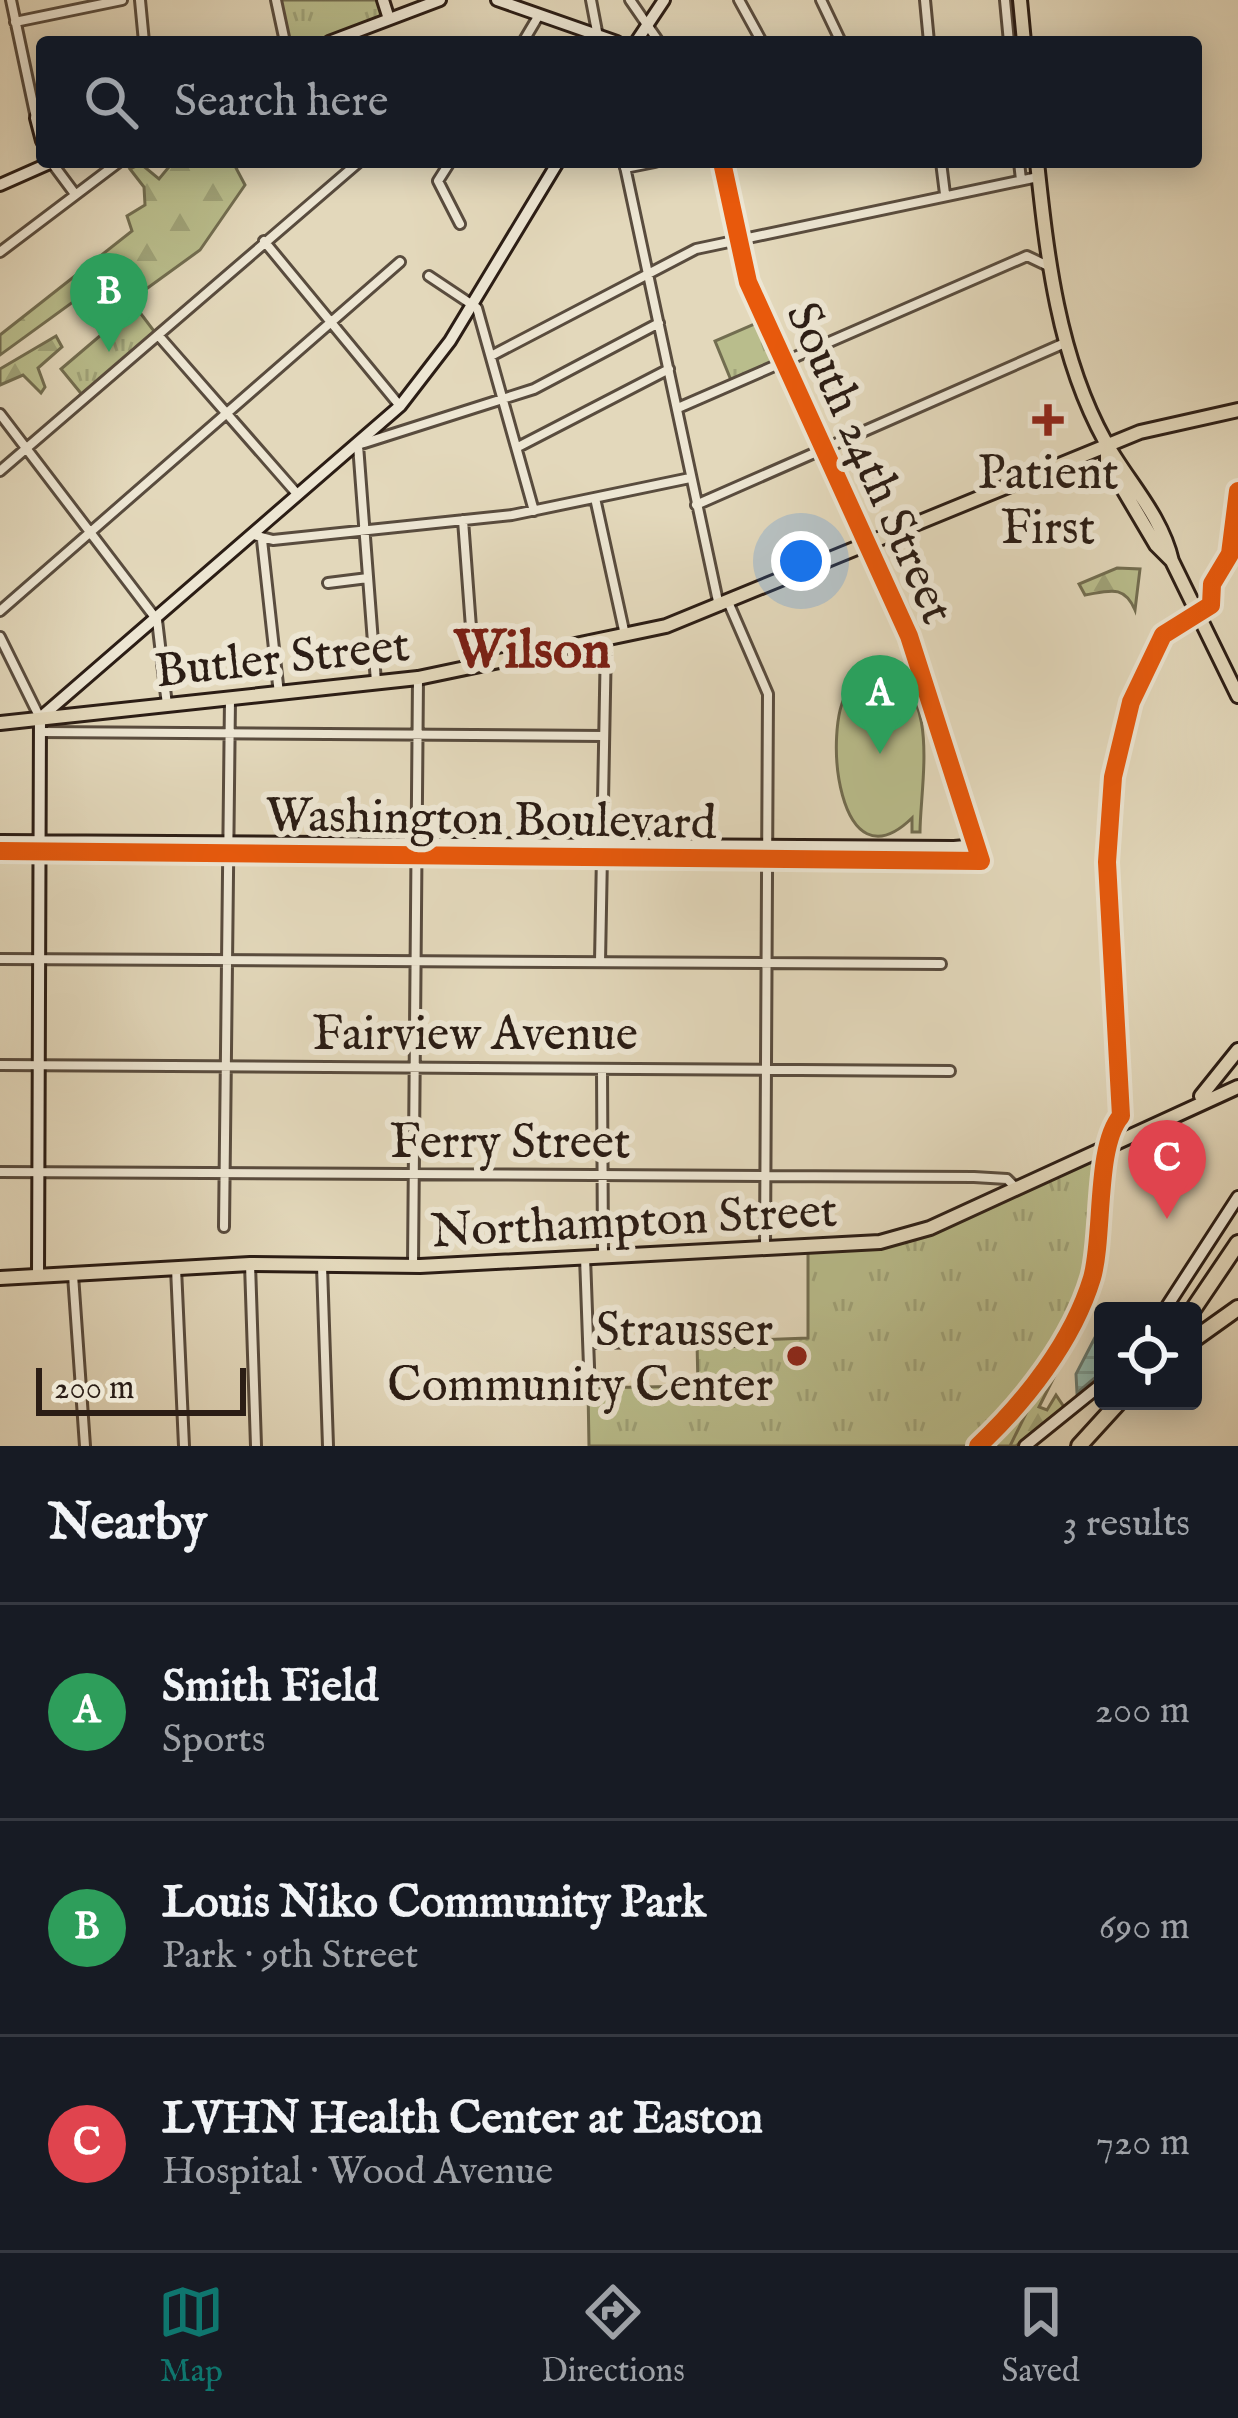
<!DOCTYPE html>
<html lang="en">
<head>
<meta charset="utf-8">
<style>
	:root { --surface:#171b24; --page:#242831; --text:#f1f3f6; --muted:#9ea1a6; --line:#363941; --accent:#0f766e }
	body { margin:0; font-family:"IM FELL English",serif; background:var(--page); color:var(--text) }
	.controls { position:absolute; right:36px; bottom:36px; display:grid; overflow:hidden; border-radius:12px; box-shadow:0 6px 30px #0003 }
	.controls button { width:108px; height:108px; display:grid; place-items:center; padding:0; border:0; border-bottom:3px solid var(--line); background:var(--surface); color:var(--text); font:60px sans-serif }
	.scale { position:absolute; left:36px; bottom:30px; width:210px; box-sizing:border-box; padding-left:12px; border:6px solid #2b1d15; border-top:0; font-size:33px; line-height:42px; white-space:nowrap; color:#2b1d15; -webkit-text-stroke:9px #ede6d3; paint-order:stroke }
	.you { position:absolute; left:801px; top:561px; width:42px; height:42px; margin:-30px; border:9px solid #fff; border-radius:50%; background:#1a73e8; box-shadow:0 0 0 18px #1a73e833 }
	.badge { display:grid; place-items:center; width:78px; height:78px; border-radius:50%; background:var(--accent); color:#fff; font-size:39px; font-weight:700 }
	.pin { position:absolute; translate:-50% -99px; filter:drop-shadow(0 3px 6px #0008) }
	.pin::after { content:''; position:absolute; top:63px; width:42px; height:36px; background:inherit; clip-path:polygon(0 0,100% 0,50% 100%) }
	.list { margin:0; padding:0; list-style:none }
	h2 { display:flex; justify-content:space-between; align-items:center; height:156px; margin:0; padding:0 48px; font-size:51px }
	h2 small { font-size:39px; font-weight:400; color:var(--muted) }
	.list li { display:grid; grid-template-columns:78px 1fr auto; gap:36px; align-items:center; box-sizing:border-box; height:216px; padding:0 48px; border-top:3px solid var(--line) }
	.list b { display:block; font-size:45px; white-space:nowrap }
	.list p { margin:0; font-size:39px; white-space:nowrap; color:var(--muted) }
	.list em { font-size:39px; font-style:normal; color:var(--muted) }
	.icon { flex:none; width:66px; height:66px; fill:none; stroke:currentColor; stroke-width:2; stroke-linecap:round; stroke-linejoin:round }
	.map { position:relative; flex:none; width:1238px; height:1446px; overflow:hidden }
	.search { position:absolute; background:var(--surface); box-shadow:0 6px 30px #0003; left:36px; right:36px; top:36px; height:132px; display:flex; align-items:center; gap:30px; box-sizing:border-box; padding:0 42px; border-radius:12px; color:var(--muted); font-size:45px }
	.sheet { height:804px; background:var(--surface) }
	nav { display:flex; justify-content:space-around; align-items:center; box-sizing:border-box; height:168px; border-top:3px solid var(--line); background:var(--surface); font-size:33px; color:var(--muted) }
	nav a { display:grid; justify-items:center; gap:6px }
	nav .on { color:var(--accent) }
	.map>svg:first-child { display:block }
</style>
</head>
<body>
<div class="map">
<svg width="1238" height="1446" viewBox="0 0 1238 1446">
	<defs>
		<pattern id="forest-firs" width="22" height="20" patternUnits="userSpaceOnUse" patternTransform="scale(3)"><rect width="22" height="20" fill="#b9bd8c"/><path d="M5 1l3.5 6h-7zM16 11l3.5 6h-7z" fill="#9fa278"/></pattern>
		<pattern id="park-tufts" width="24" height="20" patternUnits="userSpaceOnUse" patternTransform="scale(3)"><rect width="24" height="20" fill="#b9bd8c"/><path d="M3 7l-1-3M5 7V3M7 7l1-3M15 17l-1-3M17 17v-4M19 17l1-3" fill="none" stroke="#9fa278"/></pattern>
		<pattern id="water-rules" width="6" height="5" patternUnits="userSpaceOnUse" patternTransform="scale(3)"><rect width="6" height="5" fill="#96baad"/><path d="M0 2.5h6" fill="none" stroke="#819f94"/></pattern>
	</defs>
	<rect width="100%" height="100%" fill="#e3d8bb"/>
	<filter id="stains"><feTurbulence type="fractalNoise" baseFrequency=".00167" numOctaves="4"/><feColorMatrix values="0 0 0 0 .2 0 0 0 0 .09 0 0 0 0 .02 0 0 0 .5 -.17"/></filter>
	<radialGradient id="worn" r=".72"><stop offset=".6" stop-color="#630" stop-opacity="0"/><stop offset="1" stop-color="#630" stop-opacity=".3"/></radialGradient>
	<!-- grass -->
	<path fill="#b9bd8c" stroke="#726d50" stroke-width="3" d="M 882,675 C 942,685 920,787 920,832 L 912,832 L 912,818 C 838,890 822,728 848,691 C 856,680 868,676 882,675 Z"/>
	<!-- forest -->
	<path fill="url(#forest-firs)" stroke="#726d50" stroke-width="3" d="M 173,162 L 244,162 L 236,168 L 245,185 L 200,250 L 131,300 L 120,296 L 110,275 L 0,355 L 0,335 L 132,231 L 127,216 L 145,205 L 144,187 L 130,169 L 141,164 L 159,179 Z
		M 56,336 L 62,347 L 38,368 L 45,387 L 41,393 L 23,375 L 0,385 L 0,369 Z
		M 1117,568 L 1140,569 L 1135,610 C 1124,584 1109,591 1085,595 L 1079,584 Z
		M 1086,1277 L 1101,1284 L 1039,1407 L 1047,1410 L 1056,1395 L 1064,1407 L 1016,1446 L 854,1446 Z"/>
	<!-- park -->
	<path fill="url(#park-tufts)" stroke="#726d50" stroke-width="3" d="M 276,0 L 384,0 L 389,19 L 325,42 L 285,42 Z
		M 135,306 L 157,335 L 84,397 L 61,369 Z
		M 766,319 L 786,362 L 733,385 L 715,341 Z
		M 1108,1153 L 1092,1279 L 1010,1446 L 589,1446 L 588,1388 L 698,1386 L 697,1342 L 808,1338 L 808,1246 L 896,1239 Z"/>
	<!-- water -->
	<path fill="url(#water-rules)" stroke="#6b7b70" stroke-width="3" d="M 1103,1322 L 1103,1371 L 1077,1393 L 1076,1374 Z"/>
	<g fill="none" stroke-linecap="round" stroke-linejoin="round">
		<defs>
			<path id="street" d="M 11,0 L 36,118
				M 140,0 L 144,42
				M 276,0 L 285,42
				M 591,0 L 599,42
				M 630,0 L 659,42
				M 739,0 L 762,42
				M 821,0 L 841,42
				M 925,0 L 929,42
				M 1005,0 L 1009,42
				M 15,22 L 122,0
				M 523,42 L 539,15
				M 450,162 L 438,181 L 460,224
				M 624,162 L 719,606
				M 722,162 L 748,282 L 868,543
				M 941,162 L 945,194
				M 1019,162 L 1021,180
				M 52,163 L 75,194
				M 625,168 L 655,162
				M 264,241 L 400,406
				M 0,252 L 119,162
				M 429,276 L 477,308 L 534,511
				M 158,335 L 298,495
				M 491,356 L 696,249 L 1038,177
				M 678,408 L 1027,256 L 1048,266
				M 0,414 L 157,620 L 167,705
				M 518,447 L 669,369
				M 0,471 L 359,162
				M 595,498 L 625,635
				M 696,505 L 1067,342
				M 463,520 L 474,668
				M 254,535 L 273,540 L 512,515 L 690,478
				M 262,540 L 279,694
				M 328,583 L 368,578
				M 729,604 L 768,694 L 765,1248
				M 0,611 L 400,262
				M 0,637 L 40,718
				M 376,682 L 358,445 L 534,389 L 659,323
				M 40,732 L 604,736
				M 0,959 L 941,964
				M 600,962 L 606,640
				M 0,1065 L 950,1071
				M 602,1069 L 603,1254
				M 0,1172 L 974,1177 L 1007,1179 L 1015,1187
				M 224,1227 L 230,699
				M 585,1257 L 590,1394
				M 250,1264 L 256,1446
				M 413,1265 L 418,678
				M 322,1266 L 328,1446
				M 176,1268 L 184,1446
				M 73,1275 L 85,1446
				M 589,1343 L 736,1341"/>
			<path id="secondary" d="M 383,0 L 389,19
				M 497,0 L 617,42
				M 329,42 L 440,0
				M 636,42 L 664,0
				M 42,117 L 36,118 L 42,141
				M 0,185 L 52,162
				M 0,841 L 954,847 L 966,846 L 974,838
				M 0,851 L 981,861 L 909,636 L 869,544
				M 38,1276 L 40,718 L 400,406 L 450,341 L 558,162
				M 1164,1311 L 1238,1197
				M 1025,1446 L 1103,1383"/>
			<path id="primary" d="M 1020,0 L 1024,42
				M 1037,162 C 1047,256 1058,356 1105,441 C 1127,481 1161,514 1172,561 L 1238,696
				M 1107,445 L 1107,462 L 1156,545 L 1172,561
				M 0,723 L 418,678 L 666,626 L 1140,432 L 1238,410
				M 1201,1096 L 1238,1050
				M 0,1278 L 250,1264 L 420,1266 L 880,1242 L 930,1228 L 1238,1087"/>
			<path id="highway" d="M 1192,1311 L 1238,1243
				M 1193,1340 L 1238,1308
				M 1079,1446 L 1120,1401"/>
		</defs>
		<!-- street casing -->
		<use href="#street" stroke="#594c3e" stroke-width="14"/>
		<!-- secondary casing -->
		<use href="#secondary" stroke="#2b1d15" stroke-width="16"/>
		<!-- primary casing -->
		<use href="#primary" stroke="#2b1d15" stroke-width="18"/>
		<!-- highway casing -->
		<use href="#highway" stroke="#2b1d15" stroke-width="20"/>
		<!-- street -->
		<use href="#street" stroke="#ede6d3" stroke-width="8"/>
		<!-- secondary -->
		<use href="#secondary" stroke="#ede6d3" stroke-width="10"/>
		<!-- primary -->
		<use href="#primary" stroke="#e3d8bb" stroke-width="12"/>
		<!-- highway -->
		<use href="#highway" stroke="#e3d8bb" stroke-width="14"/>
		<defs>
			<path id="cycleway" d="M 0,851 L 981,861 L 909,636 L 748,282 L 722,162
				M 978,1446 C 1025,1402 1073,1341 1092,1278 C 1104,1236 1095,1146 1121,1116 L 1107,862 L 1113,777 L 1131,702 L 1163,635 L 1211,605 L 1212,584 L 1230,554 L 1238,491"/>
		</defs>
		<!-- cycleway casing -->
		<use href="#cycleway" stroke="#ede6d3" stroke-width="26"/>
		<!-- cycleway -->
		<use href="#cycleway" stroke="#e8590c" stroke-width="18"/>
	</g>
	<!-- markers -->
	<g fill="#8f2418" stroke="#ede6d3" stroke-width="4.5">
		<path d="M1042 402h12v12h12v12h-12v12h-12v-12h-12v-12h12z"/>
		<circle cx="797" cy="1356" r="12"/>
	</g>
	<g text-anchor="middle" stroke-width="12" stroke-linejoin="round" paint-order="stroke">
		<!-- street labels -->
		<g font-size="48" fill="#2b1d15" stroke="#ede6d3">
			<text transform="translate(872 462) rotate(66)" y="17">South 24th Street</text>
			<text transform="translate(282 656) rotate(-6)" y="17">Butler Street</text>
			<text transform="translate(491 817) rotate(1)" y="17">Washington Boulevard</text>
			<text x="475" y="1049">Fairview Avenue</text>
			<text x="510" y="1157">Ferry Street</text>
			<text transform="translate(634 1219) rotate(-3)" y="17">Northampton Street</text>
		</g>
		<!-- poi labels -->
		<g font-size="48" fill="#2b1d15" stroke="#ede6d3">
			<text x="1048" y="488">Patient<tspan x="1048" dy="55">First</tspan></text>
			<text x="773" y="1345" text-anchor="end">Strausser<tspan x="773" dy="55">Community Center</tspan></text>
		</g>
		<!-- quarter labels -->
		<g font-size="54" font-weight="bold" fill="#7a1f14" stroke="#ede6d3">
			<text x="532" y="667">Wilson</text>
		</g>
	</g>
	<rect width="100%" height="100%" filter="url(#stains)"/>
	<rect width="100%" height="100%" fill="url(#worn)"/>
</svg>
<div class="controls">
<button><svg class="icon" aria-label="locate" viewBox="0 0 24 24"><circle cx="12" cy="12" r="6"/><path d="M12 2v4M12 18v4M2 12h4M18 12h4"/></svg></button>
</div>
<div class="scale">200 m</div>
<div class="you"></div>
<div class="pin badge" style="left:880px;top:754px;background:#2e9e5b">A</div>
<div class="pin badge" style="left:109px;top:352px;background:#2e9e5b">B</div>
<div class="pin badge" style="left:1167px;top:1219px;background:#e0444e">C</div>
<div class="search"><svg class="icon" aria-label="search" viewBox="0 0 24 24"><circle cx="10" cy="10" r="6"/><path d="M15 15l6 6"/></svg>Search here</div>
</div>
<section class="sheet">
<h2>Nearby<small>3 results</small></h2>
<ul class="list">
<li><span class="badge" style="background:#2e9e5b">A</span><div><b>Smith Field</b><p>Sports</p></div><em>200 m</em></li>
<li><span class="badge" style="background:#2e9e5b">B</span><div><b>Louis Niko Community Park</b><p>Park · 9th Street</p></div><em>690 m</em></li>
<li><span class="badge" style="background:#e0444e">C</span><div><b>LVHN Health Center at Easton</b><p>Hospital · Wood Avenue</p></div><em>720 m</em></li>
</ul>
</section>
<nav>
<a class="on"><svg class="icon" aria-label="map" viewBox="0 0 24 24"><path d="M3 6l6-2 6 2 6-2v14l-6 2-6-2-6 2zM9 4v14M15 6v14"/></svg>Map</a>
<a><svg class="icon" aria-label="directions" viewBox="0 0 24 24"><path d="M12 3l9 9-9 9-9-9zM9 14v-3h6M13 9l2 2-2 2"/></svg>Directions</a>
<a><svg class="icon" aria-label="saved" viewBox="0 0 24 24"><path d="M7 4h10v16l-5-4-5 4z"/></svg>Saved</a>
</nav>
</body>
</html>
